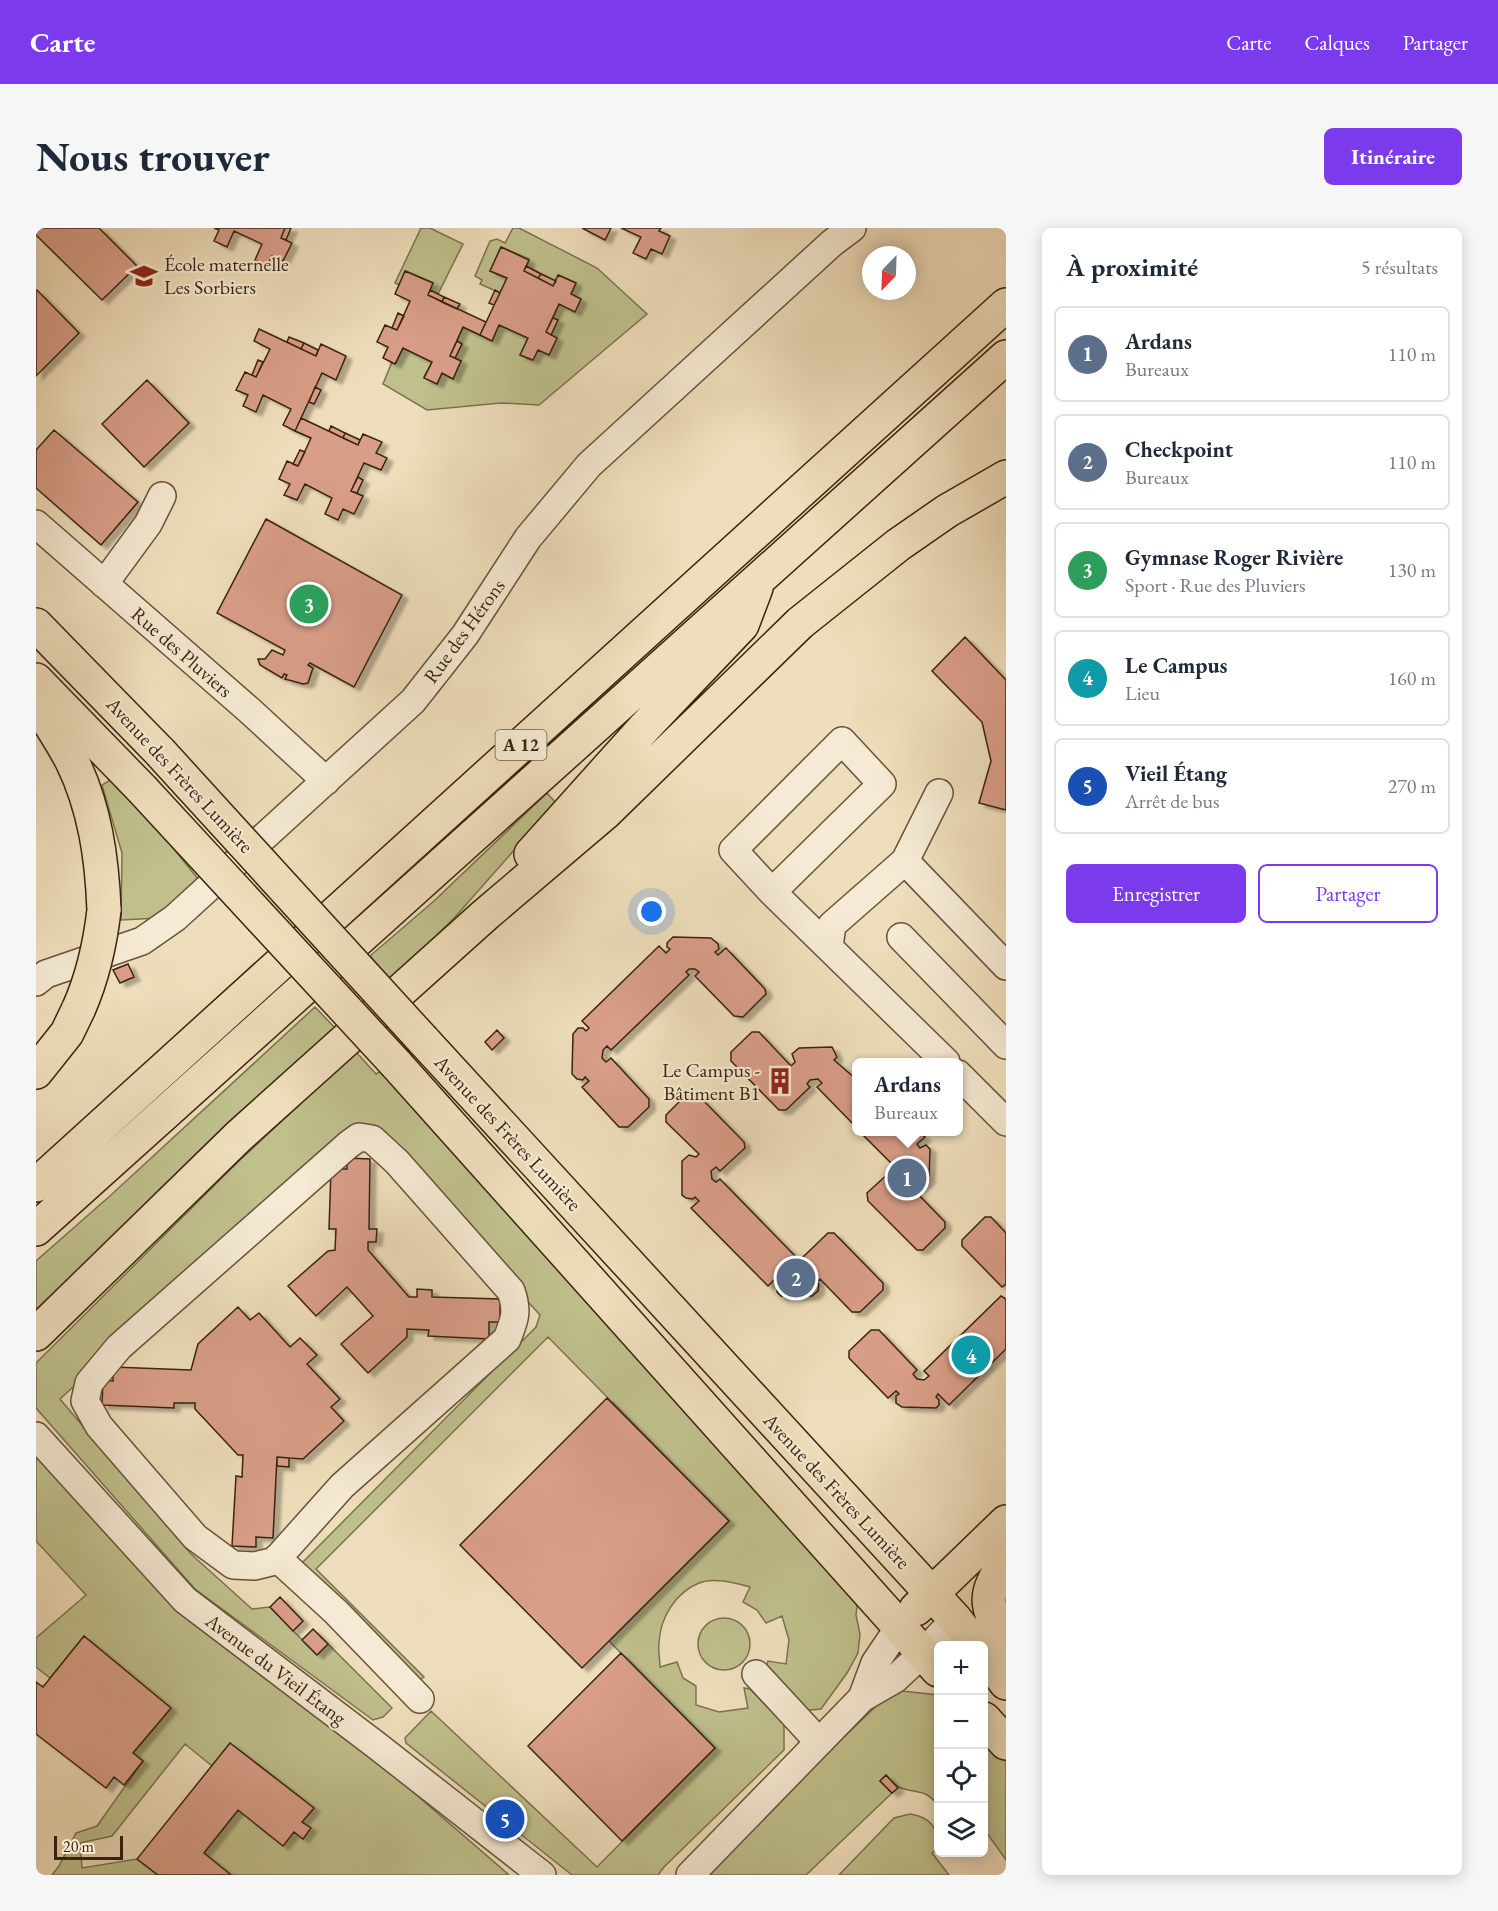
<!DOCTYPE html>
<html lang="fr">
<head>
<meta charset="utf-8">
<style>
	:root { --surface:#fff; --page:#f6f6f7; --text:#1f2937; --muted:#747a83; --line:#e0e1e3; --accent:#7c3aed }
	body { margin:0; font-family:"EB Garamond",serif; background:var(--page); color:var(--text) }
	.controls { position:absolute; right:18px; bottom:18px; display:grid; overflow:hidden; border-radius:9px; box-shadow:0 3px 15px #0003 }
	.controls button { width:54px; height:54px; display:grid; place-items:center; padding:0; border:0; border-bottom:2px solid var(--line); background:var(--surface); color:var(--text); font:30px sans-serif }
	.compass { position:absolute; left:826px; top:18px; width:54px; height:54px; border-radius:50%; background:var(--surface); box-shadow:0 3px 15px #0003; rotate:203deg }
	.scale { position:absolute; left:18px; bottom:15px; width:69px; box-sizing:border-box; padding-left:6px; border:3px solid #3a230f; border-top:0; font-size:16px; line-height:21px; white-space:nowrap; color:#3a230f; -webkit-text-stroke:4px #f5ead3; paint-order:stroke }
	.you { position:absolute; left:616px; top:684px; width:21px; height:21px; margin:-15px; border:4px solid #fff; border-radius:50%; background:#1a73e8; box-shadow:0 0 0 9px #1a73e833 }
	.badge { display:grid; place-items:center; width:39px; height:39px; border-radius:50%; background:var(--accent); color:#fff; font-size:20px; font-weight:700 }
	.pin { position:absolute; translate:-50% -50%; border:3px solid #fff; box-shadow:0 2px 6px #0006 }
	.popup { position:absolute; left:816px; top:830px; width:111px; height:78px; box-sizing:border-box; display:grid; place-content:center; border-radius:9px; background:var(--surface); filter:drop-shadow(0 2px 4px #0005); font-size:20px; white-space:nowrap; color:var(--muted) }
	.popup b { font-size:22px; color:var(--text) }
	.popup::after { content:''; position:absolute; left:50%; top:100%; margin-left:-12px; border:12px solid transparent; border-top-color:var(--surface) }
	.list { margin:0; padding:0; list-style:none }
	h2 { display:flex; justify-content:space-between; align-items:center; height:78px; margin:0; padding:0 24px; font-size:26px }
	h2 small { font-size:20px; font-weight:400; color:var(--muted) }
	.list li { display:grid; grid-template-columns:39px 1fr auto; gap:18px; align-items:center; box-sizing:border-box; height:96px; margin:0 12px 12px; padding:0 12px; border:2px solid var(--line); border-radius:9px }
	.list b { display:block; font-size:22px; white-space:nowrap }
	.list p { margin:0; font-size:20px; white-space:nowrap; color:var(--muted) }
	.list em { font-size:20px; font-style:normal; color:var(--muted) }
	.actions { display:flex; gap:12px; padding:18px 24px }
	.actions a { flex:1; padding:14px 0; border:2px solid var(--accent); border-radius:9px; text-align:center; font-size:21px; color:var(--accent) }
	.actions .main { background:var(--accent); color:#fff }
	.icon { flex:none; width:33px; height:33px; fill:none; stroke:currentColor; stroke-width:2; stroke-linecap:round; stroke-linejoin:round }
	.map { position:relative; flex:none; width:970px; height:1647px; overflow:hidden; border-radius:9px }
	header { display:flex; align-items:center; gap:36px; box-sizing:border-box; height:84px; padding:0 30px; background:var(--accent); color:#fff }
	header strong { font-size:28px }
	nav { display:flex; gap:33px; margin-inline-start:auto; font-size:21px }
	.intro { display:flex; align-items:center; justify-content:space-between; box-sizing:border-box; height:144px; padding:0 36px }
	h1 { margin:0; font-size:42px }
	.button { padding:15px 27px; border-radius:9px; background:var(--accent); color:#fff; font-size:21px; font-weight:700 }
	main { display:flex; gap:36px; padding:0 36px }
	aside { flex:1; background:var(--surface); border-radius:9px; box-shadow:0 3px 15px #0003 }
	.map>svg:first-child { display:block }
</style>
</head>
<body>
<header>
<strong>Carte</strong>
<nav><a>Carte</a><a>Calques</a><a>Partager</a></nav>
</header>
<div class="intro"><h1>Nous trouver</h1><a class="button">Itinéraire</a></div>
<main>
<div class="map">
<svg width="970" height="1647" viewBox="0 0 970 1647">
	<defs>
		<filter id="shadow"><feDropShadow dx="6" dy="4" stdDeviation="1.5" flood-color="#0004"/></filter>
	</defs>
	<rect width="100%" height="100%" fill="#efdebb"/>
	<filter id="stains"><feTurbulence type="fractalNoise" baseFrequency=".00333" numOctaves="4"/><feColorMatrix values="0 0 0 0 .2 0 0 0 0 .09 0 0 0 0 .02 0 0 0 .5 -.17"/></filter>
	<radialGradient id="worn" r=".72"><stop offset=".6" stop-color="#630" stop-opacity="0"/><stop offset="1" stop-color="#630" stop-opacity=".3"/></radialGradient>
	<!-- green -->
	<path fill="#bfc08c" stroke="#7c724e" stroke-width="1.5" d="M 385,0 L 394,0 L 427,16 L 402,66 L 394,62 L 397,55 L 370,43 L 363,57 L 359,55 Z
		M 477,0 L 483,0 L 561,40 L 611,86 L 503,177 L 465,175 L 391,182 L 347,156 L 356,134 L 360,135 L 367,120 L 396,134 L 388,149 L 401,156 L 406,145 L 417,151 L 425,133 L 419,130 L 426,116 L 421,113 L 427,99 L 456,113 L 463,97 L 492,110 L 484,127 L 496,132 L 502,122 L 513,127 L 521,110 L 515,107 L 522,92 L 517,90 L 523,76 L 539,83 L 545,71 L 535,66 L 540,55 L 523,47 L 519,53 L 490,38 L 493,31 L 465,19 L 454,43 L 471,50 L 464,65 L 444,56 L 446,52 L 439,48 L 454,13 L 461,11 L 469,15 Z
		M 79,549 L 163,652 L 123,690 L 85,692 L 86,625 L 66,557 Z
		M 511,565 L 520,575 L 420,688 L 355,753 L 334,728 L 398,673 Z
		M 279,779 L 300,801 L 0,1085 L 0,1033 L 75,967 Z
		M 320,824 L 340,846 L 347,842 L 822,1369 L 820,1387 L 824,1406 L 822,1425 L 811,1445 L 785,1481 L 763,1483 L 727,1447 L 732,1433 L 750,1436 L 753,1412 L 746,1388 L 730,1395 L 721,1382 L 707,1374 L 714,1359 C 699,1355 678,1349 663,1355 C 639,1365 624,1390 623,1415 C 622,1423 624,1431 624,1439 L 641,1434 L 647,1450 L 660,1458 L 660,1477 L 683,1484 L 712,1480 L 708,1460 L 714,1461 L 748,1495 L 748,1522 L 628,1639 L 622,1647 L 536,1647 L 370,1515 L 369,1510 L 395,1483 L 561,1639 L 679,1520 L 573,1413 L 693,1293 L 512,1109 L 280,1341 L 388,1449 L 382,1453 L 265,1336 L 500,1099 L 504,1087 L 334,900 L 321,895 L 24,1171 L 155,1326 L 216,1381 L 234,1379 L 280,1426 L 292,1416 L 356,1480 L 347,1489 L 337,1492 L 159,1361 L 0,1180 L 0,1135 L 204,932 Z
		M 0,1228 L 332,1525 L 473,1647 L 195,1647 L 168,1625 L 202,1582 L 258,1604 L 267,1611 L 274,1600 L 266,1594 L 278,1580 L 194,1515 L 176,1538 L 149,1516 L 76,1608 L 44,1615 L 46,1640 L 101,1631 L 122,1647 L 16,1647 L 23,1638 L 40,1605 L 61,1598 L 107,1533 L 97,1525 L 135,1480 L 48,1408 L 14,1450 L 0,1439 L 0,1410 L 50,1367 L 0,1313 Z
		M662 1416a26 26 0 1 1 52 0a26 26 0 1 1-52 0Z
		M 857,1462 L 902,1467 L 902,1577 C 888,1560 883,1566 865,1560 C 859,1558 854,1551 850,1547 L 844,1553 L 856,1565 L 770,1647 L 664,1647 Z
		M 948,1507 L 970,1533 L 970,1632 L 948,1601 Z
		M 874,1586 C 895,1589 903,1601 902,1620 L 896,1625 L 913,1647 L 803,1647 L 858,1590 Z"/>
	<!-- building -->
	<path fill="#d99e88" stroke="#3a230f" stroke-width="1.5" filter="url(#shadow)" d="M 1,0 L 63,0 L 101,38 L 66,72 L 0,7 Z
		M 178,0 L 249,0 L 245,10 L 256,15 L 247,33 L 236,28 L 231,38 L 219,32 L 226,16 L 198,3 L 191,19 L 178,13 L 183,2 Z
		M 249,0 L 255,0 L 250,12 L 245,10 Z
		M 546,0 L 575,0 L 569,12 Z
		M 585,0 L 625,0 L 623,3 L 634,8 L 626,26 L 615,21 L 610,31 L 597,25 L 605,9 Z
		M 465,19 L 493,32 L 488,43 L 517,58 L 522,47 L 540,55 L 535,66 L 545,71 L 539,84 L 523,76 L 510,104 L 521,110 L 513,127 L 502,122 L 497,132 L 484,127 L 492,110 L 463,97 L 456,113 L 444,107 L 471,50 L 454,43 Z
		M 490,38 L 505,46 L 502,50 L 488,43 Z
		M 369,43 L 397,55 L 392,67 L 450,94 L 444,107 L 427,99 L 414,128 L 425,133 L 417,151 L 406,145 L 401,156 L 388,150 L 396,134 L 367,120 L 359,136 L 347,130 L 352,119 L 341,114 L 349,97 L 361,102 L 374,73 L 359,66 Z
		M 505,46 L 520,53 L 517,58 L 502,50 Z
		M 1,62 L 43,105 L 0,148 L 0,63 Z
		M 394,62 L 408,69 L 406,74 L 392,67 Z
		M 459,62 L 464,65 L 458,77 L 453,75 Z
		M 408,69 L 424,76 L 421,81 L 406,74 Z
		M 362,85 L 368,88 L 361,102 L 356,100 Z
		M 517,90 L 522,92 L 515,107 L 510,104 Z
		M 223,101 L 280,128 L 285,116 L 310,128 L 300,152 L 286,145 L 259,203 L 247,197 L 255,181 L 227,167 L 220,184 L 207,178 L 212,167 L 200,162 L 209,144 L 220,149 L 234,121 L 218,113 Z
		M 253,109 L 268,115 L 265,121 L 251,114 Z
		M 421,113 L 426,116 L 419,130 L 414,128 Z
		M 268,115 L 282,122 L 280,128 L 265,121 Z
		M 222,132 L 227,134 L 220,149 L 216,147 Z
		M 111,152 L 153,195 L 108,239 L 66,196 Z
		M 279,159 L 285,162 L 278,176 L 273,174 Z
		M 265,190 L 322,217 L 327,206 L 346,214 L 340,225 L 351,230 L 345,242 L 328,235 L 315,263 L 327,268 L 318,286 L 307,281 L 302,292 L 289,286 L 296,270 L 269,256 L 261,272 L 248,267 L 254,256 L 243,251 L 251,233 L 262,238 L 275,210 L 259,203 Z
		M 295,198 L 309,205 L 307,210 L 293,203 Z
		M 18,202 L 102,274 L 65,317 L 0,260 L 0,222 Z
		M 309,205 L 324,212 L 322,217 L 307,210 Z
		M 264,222 L 269,224 L 262,238 L 257,236 Z
		M 322,249 L 327,252 L 321,265 L 315,263 Z
		M 230,291 L 366,367 L 318,459 L 274,435 L 272,437 L 277,440 L 272,455 L 267,456 L 249,451 L 251,447 L 248,446 L 246,450 L 224,437 L 222,431 L 229,431 L 236,422 L 247,427 L 249,422 L 181,385 Z
		M 929,409 L 970,452 L 970,582 L 943,575 L 955,533 L 946,494 L 896,443 Z
		M 637,709 L 675,710 L 682,716 L 683,721 L 679,724 L 682,727 L 690,720 L 729,761 L 730,766 L 707,789 L 698,788 L 659,748 L 663,744 L 659,741 L 653,741 L 650,744 L 653,747 L 575,822 L 571,818 L 567,822 L 566,830 L 570,834 L 575,830 L 613,871 L 613,879 L 592,899 L 583,899 L 546,859 L 553,853 L 549,849 L 547,852 L 541,851 L 536,846 L 537,806 L 542,800 L 547,800 L 550,803 L 553,800 L 546,793 L 623,718 L 630,725 L 634,721 L 631,719 L 631,715 Z
		M 92,736 L 98,749 L 84,755 L 77,742 Z
		M 461,802 L 468,810 L 456,822 L 449,814 Z
		M 716,804 L 723,804 L 755,838 L 759,834 L 756,826 L 763,820 L 796,819 L 801,829 L 798,832 L 820,851 L 820,899 L 781,859 L 786,855 L 782,851 L 774,852 L 771,856 L 774,859 L 750,882 L 743,882 L 695,833 L 695,824 Z
		M 652,865 L 661,866 L 708,914 L 709,920 L 684,943 L 680,939 L 675,943 L 676,951 L 680,954 L 684,951 L 760,1029 L 756,1033 L 759,1037 L 767,1037 L 771,1033 L 767,1029 L 792,1005 L 798,1005 L 847,1055 L 847,1062 L 824,1084 L 816,1084 L 784,1051 L 781,1054 L 783,1056 L 782,1063 L 776,1068 L 745,1068 L 741,1064 L 742,1057 L 744,1056 L 739,1051 L 732,1058 L 655,980 L 663,973 L 659,969 L 657,971 L 650,970 L 646,967 L 646,933 L 653,927 L 660,929 L 663,926 L 630,894 L 630,887 Z
		M 824,904 L 882,904 L 889,909 L 881,916 L 884,920 L 890,917 L 894,921 L 893,952 L 886,958 L 882,960 L 879,957 L 876,960 L 909,994 L 909,1000 L 887,1022 L 881,1022 L 832,973 L 831,965 L 854,944 L 859,948 L 863,944 L 862,936 L 859,932 L 855,935 Z
		M 311,930 L 334,931 L 333,1001 L 341,1001 L 340,1014 L 332,1014 L 332,1022 L 373,1069 L 381,1069 L 381,1061 L 396,1062 L 396,1069 L 464,1071 L 464,1094 L 453,1094 L 453,1111 L 392,1108 L 393,1102 L 371,1101 L 371,1109 L 332,1145 L 305,1116 L 337,1088 L 311,1059 L 280,1088 L 252,1058 L 292,1023 L 299,1022 L 300,1001 L 293,1001 L 295,941 L 311,941 Z
		M 949,989 L 955,989 L 970,1005 L 970,1056 L 966,1059 L 926,1018 L 926,1012 Z
		M 965,1068 L 970,1071 L 970,1121 L 913,1177 L 902,1166 L 900,1169 L 903,1172 L 903,1177 L 900,1180 L 866,1179 L 860,1175 L 860,1168 L 863,1166 L 860,1163 L 852,1170 L 813,1130 L 813,1123 L 835,1102 L 843,1102 L 881,1142 L 877,1146 L 881,1151 L 888,1152 L 893,1148 L 888,1143 Z
		M 202,1079 L 214,1092 L 223,1085 L 254,1119 L 264,1110 L 281,1127 L 271,1136 L 304,1171 L 295,1179 L 308,1193 L 267,1231 L 241,1229 L 237,1310 L 220,1309 L 220,1319 L 196,1318 L 200,1248 L 206,1249 L 207,1227 L 202,1227 L 159,1181 L 159,1175 L 138,1175 L 138,1180 L 66,1177 L 67,1152 L 77,1153 L 77,1139 L 155,1142 L 162,1116 Z
		M 571,1170 L 693,1293 L 546,1440 L 424,1317 Z
		M 241,1229 L 253,1230 L 253,1239 L 241,1238 Z
		M 244,1369 L 267,1393 L 257,1403 L 234,1379 Z
		M 277,1401 L 292,1416 L 281,1427 L 266,1412 Z
		M 48,1408 L 135,1480 L 97,1525 L 107,1533 L 88,1557 L 78,1549 L 70,1560 L 0,1506 L 0,1454 L 7,1459 Z
		M 585,1425 L 679,1520 L 586,1613 L 492,1518 Z
		M 194,1515 L 278,1580 L 266,1594 L 275,1600 L 267,1611 L 258,1604 L 247,1618 L 202,1582 L 168,1625 L 195,1647 L 122,1647 L 101,1631 Z
		M 850,1547 L 862,1560 L 856,1565 L 844,1553 Z"/>
	<g fill="none" stroke-linecap="round" stroke-linejoin="round">
		<defs>
			<path id="minor" d="M 0,296 L 213,482 L 290,553
				M 68,356 L 112,296 L 126,268
				M 869,633 L 970,738
				M 736,664 L 846,556 L 806,513 L 697,622 L 736,664 L 910,834
				M 865,709 L 970,817
				M 793,719 L 796,697 L 869,633 L 903,565
				M 0,754 L 10,746 L 106,713 L 139,690 L 377,473 L 429,407 L 492,310 L 553,237 L 796,15 L 816,0
				M 922,846 L 970,894
				M 323,909 L 336,911 L 361,934 L 475,1063 C 482,1083 479,1091 471,1111 L 306,1258 L 239,1333 L 219,1338 L 197,1337 L 159,1309 L 63,1198 L 49,1173 L 53,1155 L 83,1119 L 312,917 Z
				M 0,1208 L 149,1372 L 340,1517 L 506,1647
				M 241,1330 L 300,1384 L 384,1471
				M 720,1446 L 782,1513
				M 826,1470 L 839,1435 L 864,1398
				M 654,1647 L 826,1470 L 859,1451 L 888,1424 L 919,1391"/>
			<path id="major" d="M 0,397 L 124,524
				M 0,452 L 106,561
				M 387,812 L 919,1391 L 940,1418
				M 360,836 L 902,1442
				M 970,1333 C 946,1369 949,1377 970,1413
				M 880,1381 L 970,1294
				M 948,1426 L 970,1455
				M 948,1491 L 970,1515"/>
			<path id="highway" d="M 0,473 C 12,493 25,512 36,533 C 59,580 66,630 68,682
				M 495,626 L 609,499 L 706,397 L 720,360
				M 0,844 L 31,805 L 43,780
				M 0,957 L 970,77
				M 0,1001 L 970,129
				M 0,1106 L 203,908 L 449,687 L 569,585 L 764,395 L 862,317 L 911,283 L 970,249"/>
		</defs>
		<!-- minor casing -->
		<use href="#minor" stroke="#67523a" stroke-width="30"/>
		<!-- major casing -->
		<use href="#major" stroke="#3a230f" stroke-width="36"/>
		<!-- highway casing -->
		<use href="#highway" stroke="#3a230f" stroke-width="36"/>
		<!-- minor -->
		<use href="#minor" stroke="#f5ead3" stroke-width="27"/>
		<!-- major -->
		<use href="#major" stroke="#efdebb" stroke-width="33"/>
		<!-- highway -->
		<use href="#highway" stroke="#efdebb" stroke-width="33"/>
		<defs>
			<path id="major-bridge" d="M 124,524 L 387,812
				M 106,561 L 360,836"/>
			<path id="highway-bridge" d="M 43,780 C 57,748 64,717 68,682"/>
		</defs>
		<!-- major-bridge casing -->
		<use href="#major-bridge" stroke="#3a230f" stroke-width="36" stroke-linecap="butt"/>
		<!-- highway-bridge casing -->
		<use href="#highway-bridge" stroke="#3a230f" stroke-width="36" stroke-linecap="butt"/>
		<!-- major-bridge -->
		<use href="#major-bridge" stroke="#efdebb" stroke-width="33"/>
		<!-- highway-bridge -->
		<use href="#highway-bridge" stroke="#efdebb" stroke-width="33"/>
	</g>
	<!-- icons -->
	<defs>
		<symbol id="school-bare" viewBox="-9 -9 18 18"><path d="M0-5L7-2L0 1L-7-2ZM-4 1L0 2.5L4 1V4Q0 6-4 4Z" fill="#8f2418" stroke="#f5ead3" stroke-width="2.5" paint-order="stroke"/></symbol>
		<symbol id="building-bare" viewBox="-9 -9 18 18"><path d="M-4-6H4V6H1V3H-1V6H-4ZM-2.5-4.3h1.7v1.8h-1.7ZM.8-4.3h1.7v1.8H.8ZM-2.5-1h1.7V.8h-1.7ZM.8-1h1.7V.8H.8Z" fill="#8f2418" stroke="#f5ead3" stroke-width="2.5" paint-order="stroke"/></symbol>
	</defs>
	<g fill-rule="evenodd">
		<use href="#school-bare" x="89" y="29" width="38" height="38"/>
		<use href="#building-bare" x="725" y="834" width="38" height="38"/>
	</g>
	<g text-anchor="middle" stroke-width="4.5" stroke-linejoin="round" paint-order="stroke">
		<!-- shield labels -->
		<rect fill="#f5ead3" stroke="#725f4a" stroke-width="1.5" x="459.5" y="502" width="51" height="30" rx="4.5"/>
		<g font-size="18" font-weight="bold" fill="#3a230f">
			<text x="485" y="523">A 12</text>
		</g>
		<!-- poi labels -->
		<g font-size="20" fill="#3a230f" stroke="#f5ead3" text-anchor="start">
			<text x="128" y="43">École maternelle<tspan x="128" dy="23">Les Sorbiers</tspan></text>
			<text x="724" y="849" text-anchor="end">Le Campus -<tspan x="724" dy="23">Bâtiment B1</tspan></text>
		</g>
		<!-- street labels -->
		<g font-size="20" fill="#3a230f" stroke="#f5ead3">
			<text transform="translate(428 403) rotate(-54)" y="7">Rue des Hérons</text>
			<text transform="translate(146 424) rotate(41)" y="7">Rue des Pluviers</text>
			<text transform="translate(144 547) rotate(47)" y="7">Avenue des Frères Lumière</text>
			<text transform="translate(472 905) rotate(47)" y="7">Avenue des Frères Lumière</text>
			<text transform="translate(801 1263) rotate(47)" y="7">Avenue des Frères Lumière</text>
			<text transform="translate(240 1441) rotate(37)" y="7">Avenue du Vieil Étang</text>
		</g>
	</g>
	<rect width="100%" height="100%" filter="url(#stains)"/>
	<rect width="100%" height="100%" fill="url(#worn)"/>
</svg>
<div class="controls">
<button>+</button>
<button>−</button>
<button><svg class="icon" aria-label="locate" viewBox="0 0 24 24"><circle cx="12" cy="12" r="6"/><path d="M12 2v4M12 18v4M2 12h4M18 12h4"/></svg></button>
<button><svg class="icon" aria-label="layers" viewBox="0 0 24 24"><path d="M12 4l9 5-9 5-9-5zM3 14l9 5 9-5"/></svg></button>
</div>
<svg class="compass" viewBox="-18 -18 36 36"><path d="M0-13l5 13h-10z" fill="#e53935"/><path d="M0 13l5-13h-10z" fill="#747a83"/></svg>
<div class="scale">20 m</div>
<div class="you"></div>
<div class="pin badge" style="left:871px;top:950px;background:#5c6f8a">1</div>
<div class="popup"><b>Ardans</b>Bureaux</div>
<div class="pin badge" style="left:760px;top:1050px;background:#5c6f8a">2</div>
<div class="pin badge" style="left:273px;top:376px;background:#2e9e5b">3</div>
<div class="pin badge" style="left:935px;top:1127px;background:#0f9aa8">4</div>
<div class="pin badge" style="left:469px;top:1591px;background:#1a4fb4">5</div>
</div>
<aside>
<h2>À proximité<small>5 résultats</small></h2>
<ul class="list">
<li><span class="badge" style="background:#5c6f8a">1</span><div><b>Ardans</b><p>Bureaux</p></div><em>110 m</em></li>
<li><span class="badge" style="background:#5c6f8a">2</span><div><b>Checkpoint</b><p>Bureaux</p></div><em>110 m</em></li>
<li><span class="badge" style="background:#2e9e5b">3</span><div><b>Gymnase Roger Rivière</b><p>Sport · Rue des Pluviers</p></div><em>130 m</em></li>
<li><span class="badge" style="background:#0f9aa8">4</span><div><b>Le Campus</b><p>Lieu</p></div><em>160 m</em></li>
<li><span class="badge" style="background:#1a4fb4">5</span><div><b>Vieil Étang</b><p>Arrêt de bus</p></div><em>270 m</em></li>
</ul>
<div class="actions"><a class="main">Enregistrer</a><a>Partager</a></div>
</aside>
</main>
</body>
</html>
